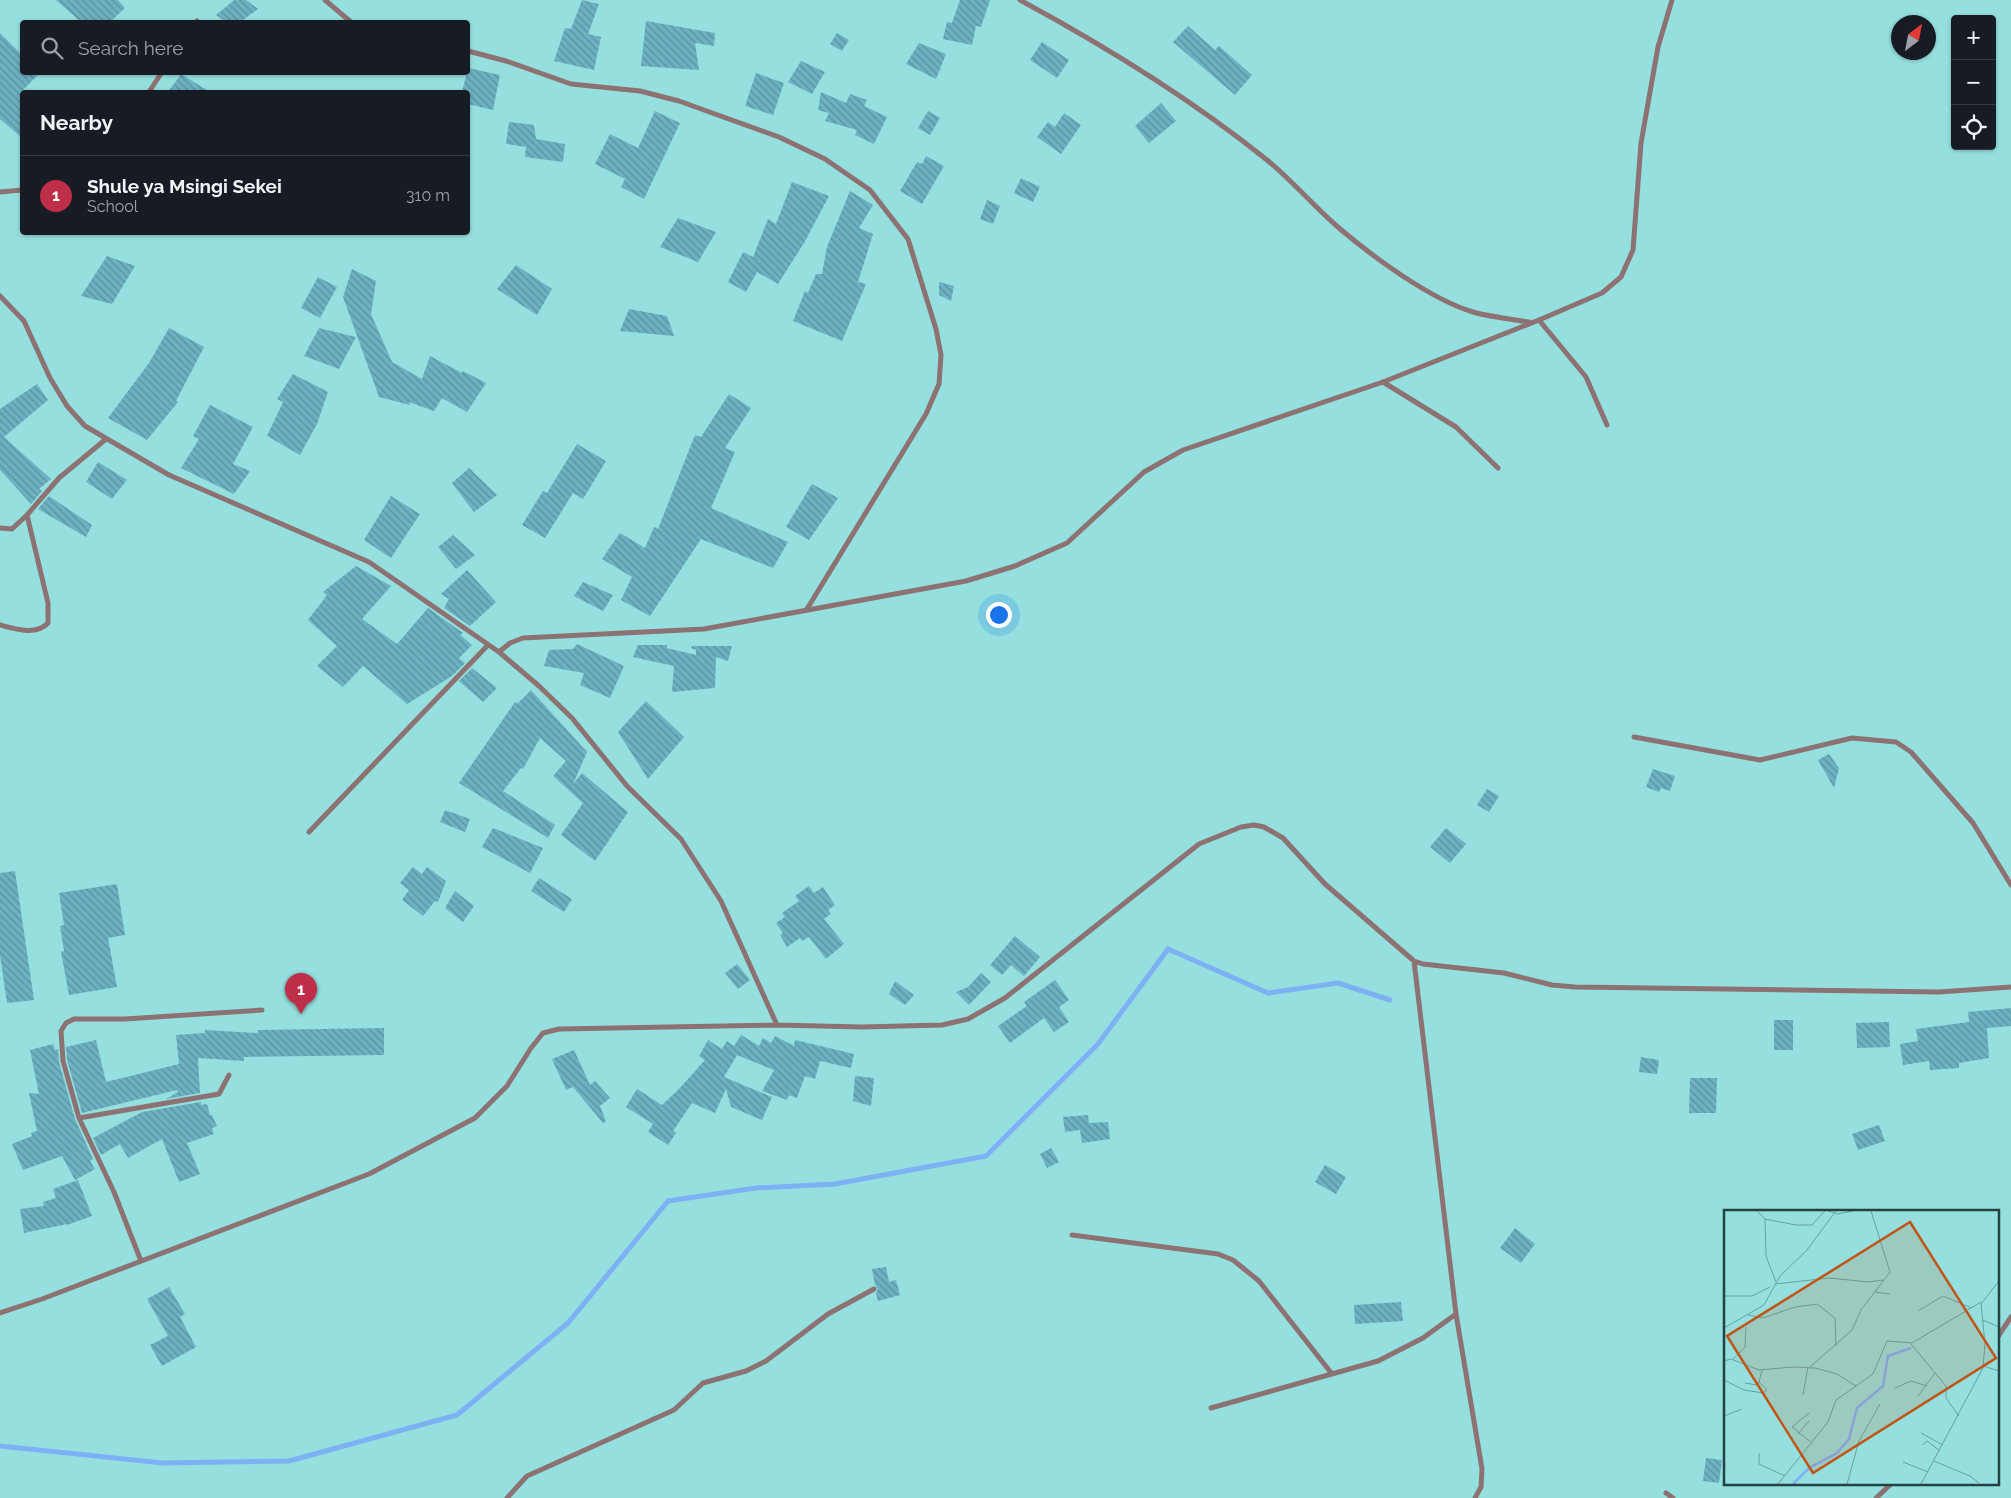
<!DOCTYPE html>
<html lang="en">
<head>
<meta charset="utf-8">
<style>
	:root { --surface:#171b24; --page:#242831; --text:#f1f3f6; --muted:#9ea1a6; --line:#363941; --accent:#bf2e49 }
	body { margin:0; font-family:Raleway,sans-serif; background:var(--page); color:var(--text) }
	.controls { position:absolute; right:15px; top:15px; display:grid; overflow:hidden; border-radius:5px; box-shadow:0 1px 4px #0004 }
	.controls button { width:45px; height:45px; display:grid; place-items:center; padding:0; border:0; border-bottom:1px solid var(--line); background:var(--surface); color:var(--text); font:25px sans-serif }
	.compass { position:absolute; left:1891px; top:15px; width:45px; height:45px; border-radius:50%; background:var(--surface); box-shadow:0 1px 4px #0004; rotate:32deg }
	.you { position:absolute; left:998px; top:614px; width:18px; height:18px; margin:-12px; border:4px solid #fff; border-radius:50%; background:#1a73e8; box-shadow:0 0 0 8px #1a73e833 }
	.badge { display:grid; place-items:center; width:32px; height:32px; border-radius:50%; background:var(--accent); color:#fff; font-size:16px; font-weight:700 }
	.pin { position:absolute; translate:-50% -41px; filter:drop-shadow(0 1px 2px #0008) }
	.pin::after { content:''; position:absolute; top:26px; width:18px; height:15px; background:inherit; clip-path:polygon(0 0,100% 0,50% 100%) }
	.list { margin:0; padding:0; list-style:none }
	h2 { display:flex; justify-content:space-between; align-items:center; height:65px; margin:0; padding:0 20px; font-size:21px }
	h2 small { font-size:16px; font-weight:400; color:var(--muted) }
	.list li { display:grid; grid-template-columns:32px 1fr auto; gap:15px; align-items:center; box-sizing:border-box; height:80px; padding:0 20px; border-top:1px solid var(--line) }
	.list b { display:block; font-size:19px; white-space:nowrap }
	.list p { margin:0; font-size:16px; white-space:nowrap; color:var(--muted) }
	.list em { font-size:16px; font-style:normal; color:var(--muted) }
	.icon { flex:none; width:28px; height:28px; fill:none; stroke:currentColor; stroke-width:2; stroke-linecap:round; stroke-linejoin:round }
	.map { position:relative; flex:none; width:2011px; height:1498px; overflow:hidden }
	.search { position:absolute; background:var(--surface); box-shadow:0 1px 4px #0004; left:20px; top:20px; width:450px; height:55px; display:flex; align-items:center; gap:12px; box-sizing:border-box; padding:0 18px; border-radius:5px; color:var(--muted); font-size:19px }
	.panel { position:absolute; background:var(--surface); box-shadow:0 1px 4px #0004; left:20px; top:90px; width:450px; height:145px; border-radius:5px }
	.map>svg:first-child { display:block }
</style>
</head>
<body>
<div class="map">
<svg width="2011" height="1498" viewBox="0 0 2011 1498">
	<defs>
		<pattern id="building-back-hatch" width="6" height="6" patternUnits="userSpaceOnUse" patternTransform="scale(1.25)"><rect width="6" height="6" fill="#6db1c2"/><path d="M-1 5l2 2M0 0l6 6M5-1l2 2" fill="none" stroke="#59929f"/></pattern>
	</defs>
	<rect width="100%" height="100%" fill="#95e0df"/>
	<g fill="none" stroke-linecap="round" stroke-linejoin="round">
		<!-- stream -->
		<path stroke="#7eb1f3" stroke-width="5" d="M 0,1446 L 163,1463 L 289,1461 L 457,1415 L 568,1323 L 668,1201 L 756,1188 L 835,1184 L 986,1156 L 1098,1044 L 1168,949 L 1268,993 L 1338,983 L 1390,1000"/>
	</g>
	<!-- building -->
	<path fill="url(#building-back-hatch)" d="M 56,0 L 118,0 L 125,8 L 110,22 L 81,22 Z
		M 234,0 L 246,0 L 258,9 L 240,22 L 226,22 L 216,15 Z
		M 582,0 L 599,4 L 588,34 L 601,37 L 594,70 L 554,61 L 565,28 L 571,29 Z
		M 960,0 L 990,0 L 981,27 L 976,26 L 972,45 L 943,39 L 947,22 L 952,23 Z
		M 646,21 L 715,33 L 714,46 L 695,43 L 699,70 L 641,66 Z
		M 1188,26 L 1215,50 L 1219,46 L 1252,75 L 1235,95 L 1173,42 Z
		M 0,33 L 22,55 L 22,72 L 41,72 L 22,91 L 22,138 L 0,119 Z
		M 837,33 L 849,40 L 842,51 L 830,44 Z
		M 1042,42 L 1069,60 L 1057,78 L 1030,60 Z
		M 919,43 L 946,54 L 936,79 L 906,64 Z
		M 801,61 L 825,72 L 812,94 L 788,82 Z
		M 468,68 L 500,75 L 493,110 L 468,104 L 468,92 L 462,92 Z
		M 756,73 L 784,83 L 773,115 L 745,106 Z
		M 181,74 L 210,92 L 168,92 Z
		M 821,92 L 846,103 L 850,94 L 867,100 L 864,106 L 887,117 L 874,144 L 855,135 L 857,130 L 825,121 L 829,113 L 818,110 Z
		M 1161,103 L 1176,121 L 1149,143 L 1135,126 Z
		M 655,111 L 680,123 L 644,199 L 621,187 L 625,179 L 595,164 L 610,134 L 638,148 Z
		M 928,111 L 940,118 L 930,135 L 918,128 Z
		M 1064,113 L 1081,125 L 1061,154 L 1037,137 L 1048,122 L 1055,127 Z
		M 509,122 L 534,125 L 536,139 L 565,144 L 563,162 L 525,157 L 526,147 L 506,144 Z
		M 926,156 L 944,166 L 922,204 L 900,191 L 917,162 L 922,164 Z
		M 1021,178 L 1040,187 L 1033,202 L 1014,193 Z
		M 792,182 L 829,196 L 804,243 L 778,284 L 757,272 L 746,292 L 728,282 L 743,252 L 753,257 L 768,219 L 776,224 Z
		M 850,191 L 873,205 L 859,228 L 873,234 L 858,282 L 866,284 L 842,341 L 793,321 L 805,291 L 808,293 L 816,274 L 822,274 L 827,247 Z
		M 987,200 L 1000,206 L 993,224 L 980,219 Z
		M 678,218 L 716,232 L 698,262 L 660,247 Z
		M 107,256 L 135,266 L 112,304 L 81,296 Z
		M 516,265 L 552,289 L 537,315 L 497,289 Z
		M 352,269 L 376,281 L 371,314 L 392,362 L 422,379 L 430,356 L 462,373 L 463,371 L 486,383 L 467,412 L 442,398 L 434,411 L 409,402 L 410,405 L 379,397 L 343,297 Z
		M 318,277 L 337,287 L 320,318 L 301,308 Z
		M 939,282 L 954,286 L 951,301 L 939,295 Z
		M 629,309 L 667,316 L 674,336 L 620,331 Z
		M 169,328 L 204,347 L 176,401 L 178,402 L 147,440 L 108,418 L 149,363 Z
		M 319,328 L 356,337 L 339,369 L 304,356 Z
		M 293,374 L 328,392 L 317,424 L 300,455 L 267,436 L 283,402 L 277,399 Z
		M 37,384 L 48,400 L 4,437 L 51,479 L 39,489 L 42,491 L 31,504 L 0,470 L 0,409 Z
		M 729,394 L 751,408 L 725,448 L 735,452 L 711,508 L 788,542 L 773,568 L 701,539 L 650,616 L 621,600 L 632,577 L 602,559 L 620,533 L 645,548 L 654,527 L 658,529 L 695,435 L 701,437 Z
		M 210,405 L 253,427 L 233,464 L 250,471 L 234,494 L 181,468 L 199,439 L 193,436 Z
		M 577,444 L 606,461 L 583,499 L 573,493 L 545,538 L 522,525 L 543,491 L 547,493 Z
		M 98,462 L 127,480 L 112,499 L 86,482 Z
		M 469,468 L 497,495 L 474,512 L 452,483 Z
		M 812,484 L 838,498 L 809,540 L 786,527 Z
		M 49,496 L 92,525 L 86,537 L 38,509 Z
		M 391,496 L 420,514 L 391,558 L 364,540 Z
		M 453,535 L 475,555 L 456,569 L 438,547 Z
		M 356,566 L 391,586 L 362,619 L 397,644 L 428,608 L 463,633 L 460,635 L 472,645 L 459,658 L 465,663 L 452,676 L 407,704 L 363,666 L 343,687 L 317,666 L 337,646 L 308,620 L 327,595 L 323,592 Z
		M 467,570 L 496,602 L 470,626 L 444,608 L 449,599 L 441,594 Z
		M 583,582 L 613,595 L 603,611 L 574,596 Z
		M 577,644 L 624,666 L 610,698 L 580,685 L 584,673 L 544,666 L 549,650 L 573,649 Z
		M 638,645 L 667,645 L 667,648 L 696,655 L 696,650 L 691,648 L 692,646 L 732,646 L 728,661 L 716,657 L 715,688 L 672,692 L 674,666 L 633,657 Z
		M 472,668 L 497,688 L 483,702 L 459,681 Z
		M 531,690 L 587,752 L 573,784 L 582,773 L 628,812 L 595,861 L 561,835 L 583,803 L 553,776 L 566,761 L 540,738 L 523,769 L 521,768 L 503,791 L 555,825 L 548,838 L 459,783 L 515,702 L 517,704 Z
		M 646,701 L 684,737 L 648,779 L 618,732 Z
		M 1829,754 L 1839,768 L 1834,788 L 1818,760 Z
		M 1653,769 L 1675,776 L 1670,791 L 1661,788 L 1659,792 L 1646,787 Z
		M 1487,789 L 1499,796 L 1489,812 L 1477,805 Z
		M 445,810 L 470,819 L 465,832 L 440,822 Z
		M 493,828 L 543,848 L 530,873 L 482,847 Z
		M 1446,828 L 1466,844 L 1450,863 L 1430,847 Z
		M 413,867 L 422,874 L 427,867 L 446,881 L 438,902 L 435,901 L 423,916 L 402,900 L 409,890 L 400,883 Z
		M 15,871 L 34,1000 L 7,1003 L 0,955 L 0,873 Z
		M 539,878 L 572,899 L 564,912 L 531,891 Z
		M 117,884 L 125,935 L 108,938 L 117,987 L 69,995 L 61,952 L 64,951 L 60,926 L 64,925 L 59,893 Z
		M 809,886 L 814,893 L 823,887 L 835,905 L 828,910 L 831,914 L 824,919 L 844,944 L 826,959 L 809,937 L 802,941 L 800,938 L 787,947 L 780,935 L 783,933 L 776,923 L 785,917 L 782,913 L 799,901 L 795,896 Z
		M 455,891 L 474,906 L 463,922 L 445,908 Z
		M 1015,936 L 1040,957 L 1024,976 L 1011,965 L 1002,975 L 990,965 Z
		M 737,964 L 750,980 L 738,989 L 725,973 Z
		M 981,973 L 991,982 L 969,1005 L 956,992 L 968,987 Z
		M 1055,980 L 1069,1000 L 1059,1007 L 1069,1022 L 1054,1032 L 1044,1018 L 1010,1043 L 998,1026 L 1027,1006 L 1024,1002 Z
		M 895,981 L 914,995 L 905,1005 L 889,994 Z
		M 2011,1008 L 2011,1026 L 1987,1028 L 1989,1058 L 1959,1063 L 1959,1068 L 1930,1070 L 1929,1061 L 1903,1065 L 1900,1044 L 1918,1041 L 1916,1029 L 1969,1022 L 1968,1012 Z
		M 1774,1020 L 1793,1020 L 1793,1050 L 1774,1050 Z
		M 1889,1022 L 1890,1047 L 1857,1048 L 1856,1023 Z
		M 384,1028 L 384,1055 L 244,1057 L 244,1061 L 198,1058 L 200,1093 L 166,1099 L 178,1092 L 177,1090 L 82,1113 L 67,1060 L 66,1047 L 96,1040 L 106,1082 L 179,1064 L 176,1035 L 205,1033 L 205,1030 L 258,1033 L 258,1030 Z
		M 741,1035 L 759,1046 L 763,1038 L 771,1043 L 775,1036 L 794,1046 L 795,1040 L 854,1054 L 851,1068 L 820,1061 L 815,1079 L 805,1076 L 797,1098 L 789,1095 L 787,1100 L 762,1091 L 774,1070 L 737,1055 L 724,1077 L 772,1097 L 762,1120 L 731,1107 L 726,1089 L 715,1113 L 692,1103 L 673,1131 L 676,1133 L 668,1145 L 648,1132 L 653,1124 L 626,1107 L 637,1089 L 662,1105 L 678,1090 L 705,1060 L 699,1056 L 708,1040 L 722,1049 L 727,1041 L 734,1046 Z
		M 53,1044 L 55,1050 L 58,1049 L 59,1062 L 75,1119 L 93,1159 L 90,1161 L 95,1169 L 75,1180 L 62,1156 L 23,1170 L 12,1144 L 32,1136 L 31,1133 L 37,1131 L 29,1093 L 39,1094 L 30,1050 Z
		M 574,1050 L 590,1085 L 595,1081 L 610,1098 L 600,1106 L 606,1121 L 603,1123 L 573,1087 L 566,1090 L 552,1059 Z
		M 1641,1057 L 1659,1060 L 1657,1074 L 1639,1072 Z
		M 855,1076 L 874,1078 L 871,1106 L 853,1101 Z
		M 1690,1078 L 1717,1078 L 1716,1113 L 1689,1113 Z
		M 201,1102 L 201,1105 L 207,1104 L 210,1115 L 212,1115 L 217,1126 L 212,1128 L 214,1134 L 187,1143 L 200,1174 L 179,1182 L 162,1139 L 128,1158 L 120,1144 L 101,1155 L 93,1138 L 142,1112 Z
		M 1088,1115 L 1089,1123 L 1108,1122 L 1110,1139 L 1082,1143 L 1080,1130 L 1065,1132 L 1063,1117 Z
		M 1879,1125 L 1885,1141 L 1858,1150 L 1852,1134 Z
		M 1051,1148 L 1059,1162 L 1047,1168 L 1040,1154 Z
		M 1325,1165 L 1346,1177 L 1336,1194 L 1315,1182 Z
		M 78,1180 L 92,1216 L 67,1225 L 67,1224 L 24,1233 L 20,1209 L 44,1206 L 43,1202 L 56,1198 L 53,1189 Z
		M 1515,1228 L 1535,1244 L 1521,1263 L 1500,1248 Z
		M 886,1267 L 889,1282 L 896,1280 L 900,1295 L 878,1301 L 876,1293 L 878,1289 L 875,1285 L 872,1269 Z
		M 169,1287 L 185,1314 L 180,1317 L 196,1347 L 162,1366 L 150,1345 L 168,1336 L 147,1299 Z
		M 1401,1302 L 1403,1321 L 1355,1324 L 1354,1305 Z
		M 1706,1458 L 1722,1460 L 1719,1483 L 1703,1481 Z"/>
	<g fill="none" stroke-linecap="round" stroke-linejoin="round">
		<!-- street -->
		<path stroke="#8c7273" stroke-width="5" d="M 325,0 L 351,22
			M 1020,0 C 1107,47 1190,98 1267,160 C 1293,181 1314,207 1339,228 C 1373,257 1430,299 1473,312 C 1491,317 1510,319 1529,322
			M 196,22 L 197,21
			M 468,51 L 506,61 L 571,84 L 640,91 L 679,101 L 779,137 L 825,159 L 870,190 L 908,239 L 936,329 L 941,355 L 939,384 L 926,414 L 807,609
			M 149,92 L 162,72
			M 0,192 L 22,190
			M 0,296 L 24,321 L 50,378 L 67,406 L 85,426 L 169,475 L 369,562 L 499,652 L 539,686 L 572,718 L 627,786 L 681,839 L 721,901 L 777,1025
			M 1539,320 L 1586,377 L 1607,425
			M 1383,382 L 1456,427 L 1498,468
			M 0,528 L 12,529 L 27,515
			M 0,625 C 15,629 36,636 48,623 L 48,603 L 27,515 L 59,478 L 106,439
			M 499,652 L 510,643 L 523,638 L 704,629 L 966,581 L 1015,566 L 1067,543 L 1144,472 L 1183,450 L 1383,382 L 1539,320 L 1602,293 L 1621,277 L 1633,250 L 1641,143 L 1658,47 L 1672,0
			M 1634,737 L 1760,760 L 1852,738 L 1896,742 L 1911,752 L 1973,823 L 2011,885
			M 309,832 L 488,645
			M 1414,961 L 1456,1314 L 1482,1469 L 1481,1487 L 1475,1498
			M 79,1118 L 219,1094 L 229,1075
			M 1072,1235 L 1218,1254 L 1233,1260 L 1259,1281 L 1332,1374
			M 141,1261 L 114,1192 L 79,1118 L 63,1061 L 61,1031 L 66,1023 L 74,1019 L 125,1019 L 262,1010
			M 0,1313 L 42,1299 L 369,1174 L 475,1118 L 507,1086 L 531,1048 L 543,1033 L 559,1029 L 777,1025 L 862,1027 L 942,1025 L 968,1019 L 1005,998 L 1199,844 L 1241,827 L 1254,825 L 1264,827 L 1283,838 L 1325,884 L 1414,961 L 1423,964 L 1504,973 L 1552,985 L 1575,987 L 1939,992 L 2011,987
			M 1997,1338 L 2011,1317
			M 1211,1408 L 1378,1361 L 1423,1338 L 1456,1314
			M 1666,1493 L 1673,1498
			M 507,1498 L 527,1476 L 674,1410 L 703,1383 L 746,1371 L 766,1361 L 828,1314 L 874,1289
			M 1876,1498 L 1891,1484"/>
	</g>
	<!-- overview -->
	<g transform="translate(1724 1210)">
		<rect width="275" height="275" fill="#95e0df"/>
		<path fill="none" stroke="#7eb1f3" stroke-width="2.5" d="M 69,274 L 85,258 L 113,243 L 125,229 L 133,198 L 159,176 L 164,146 L 187,138"/>
		<path fill="none" stroke="#67a1a0" stroke-width="1" d="M 33,1 L 41,9 L 72,15 L 88,15 L 101,1M 104,1 L 113,4 L 129,1M 41,9 L 42,46 L 52,72M 51,74 L 105,68 L 145,72 L 159,70M 151,82 L 166,84M 0,86 L 28,86 L 46,77M 194,101 L 219,86 L 248,98M 24,105 L 39,108 L 71,97 L 93,94 L 111,108 L 112,136M 259,110 L 275,117M 0,118 L 40,95 L 56,66 L 83,40 L 112,1M 187,134 L 222,176 L 222,188 L 235,206M 9,149 L 21,137 L 22,117M 0,151 L 7,149 L 35,160 L 69,157 L 91,158 L 113,164 L 132,176M 259,156 L 275,161M 86,157 L 128,120 L 137,100 L 166,62 L 147,1M 0,170 L 20,180 L 39,183 L 43,180 L 35,172 L 38,160M 21,173 L 33,175 L 35,172M 171,178 L 187,171 L 203,176M 79,185 L 84,157M 194,186 L 211,163M 85,203 L 68,217 L 88,233M 0,206 L 18,199M 197,223 L 219,235M 74,224 L 85,211M 198,235 L 203,231 L 216,241M 35,243 L 35,254 L 61,266M 210,251 L 246,266 L 255,273M 179,252 L 204,262M 54,274 L 104,212 L 112,190 L 149,164 L 163,131 L 188,133 L 257,92M 123,274 L 135,231 L 156,194M 197,274 L 259,158 L 261,133 L 257,94 L 275,71"/>
		<path fill="#c15417" fill-opacity="0.15" stroke="#c15417" stroke-width="2.5" d="M 186,12 L 272,148 L 89,263 L 3,126 Z"/>
		<rect width="275" height="275" fill="none" stroke="#234242" stroke-width="2.5"/>
	</g>
</svg>
<div class="controls">
<button>+</button>
<button>−</button>
<button><svg class="icon" aria-label="locate" viewBox="0 0 24 24"><circle cx="12" cy="12" r="6"/><path d="M12 2v4M12 18v4M2 12h4M18 12h4"/></svg></button>
</div>
<svg class="compass" viewBox="-18 -18 36 36"><path d="M0-13l5 13h-10z" fill="#e53935"/><path d="M0 13l5-13h-10z" fill="#9ea1a6"/></svg>
<div class="you"></div>
<div class="pin badge" style="left:301px;top:1014px">1</div>
<div class="search"><svg class="icon" aria-label="search" viewBox="0 0 24 24"><circle cx="10" cy="10" r="6"/><path d="M15 15l6 6"/></svg>Search here</div>
<section class="panel">
<h2>Nearby<small></small></h2>
<ul class="list">
<li><span class="badge">1</span><div><b>Shule ya Msingi Sekei</b><p>School</p></div><em>310 m</em></li>
</ul>
</section>
</div>
</body>
</html>
